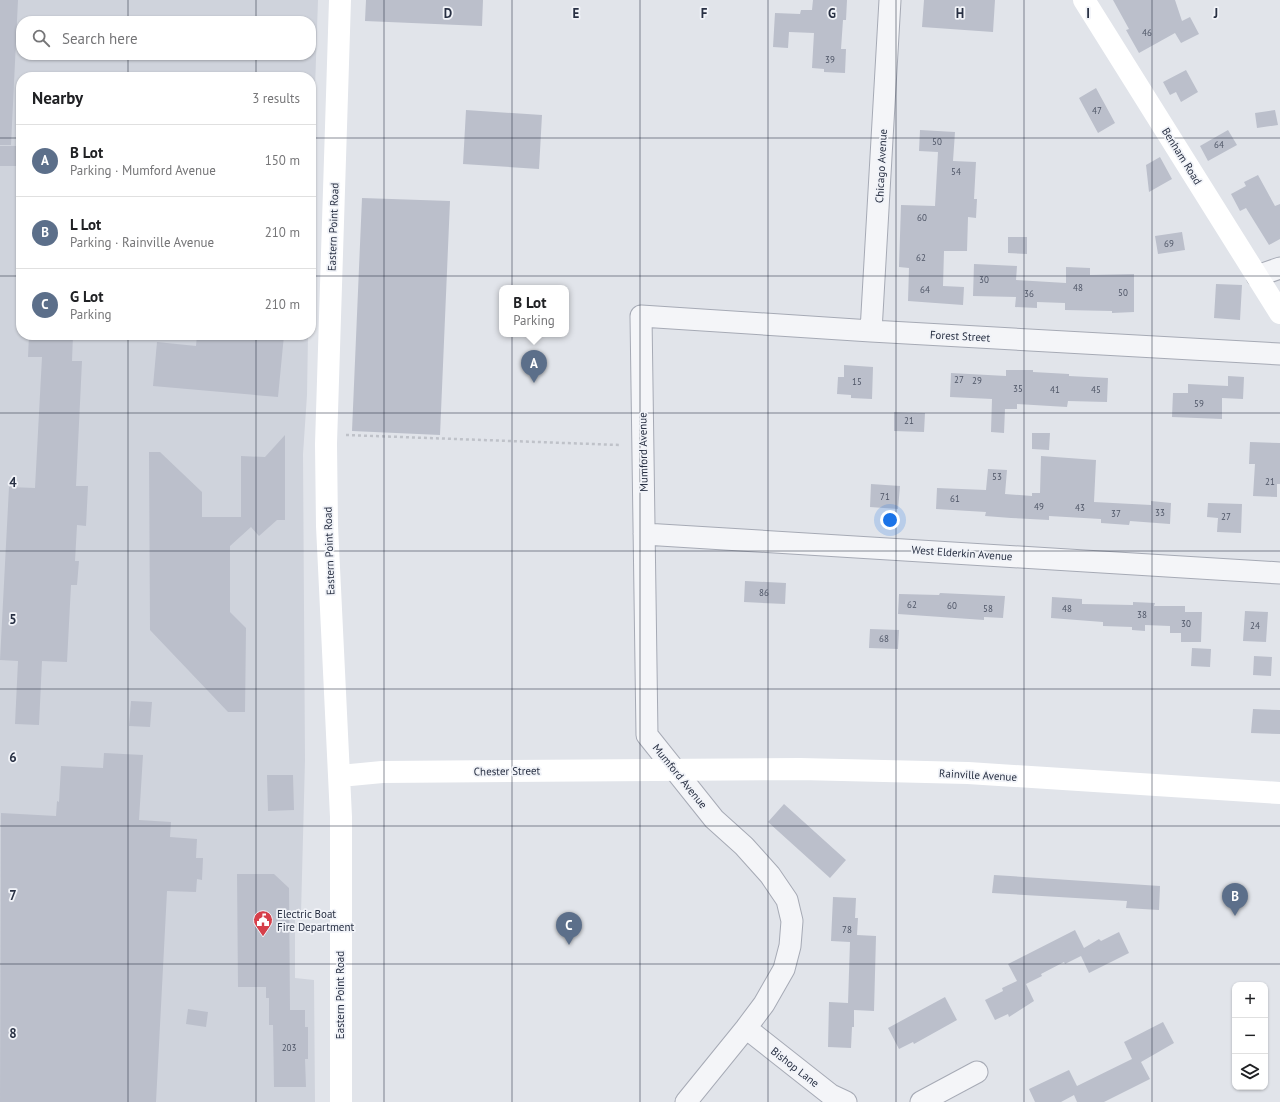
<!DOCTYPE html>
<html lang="en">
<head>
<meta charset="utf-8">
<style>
	:root { --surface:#fff; --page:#f2f2f2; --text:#202124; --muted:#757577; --line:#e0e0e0; --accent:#db2777 }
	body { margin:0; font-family:"PT Sans",sans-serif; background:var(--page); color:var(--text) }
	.controls { position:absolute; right:12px; bottom:12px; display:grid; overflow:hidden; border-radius:8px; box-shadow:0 1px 3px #0004 }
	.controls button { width:36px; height:36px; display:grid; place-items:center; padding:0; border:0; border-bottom:1px solid var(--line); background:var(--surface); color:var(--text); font:20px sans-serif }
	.you { position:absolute; left:890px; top:520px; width:14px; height:14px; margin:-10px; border:3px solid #fff; border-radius:50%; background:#1a73e8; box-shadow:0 0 0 6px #1a73e833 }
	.badge { display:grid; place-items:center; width:26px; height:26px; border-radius:50%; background:var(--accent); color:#fff; font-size:13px; font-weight:700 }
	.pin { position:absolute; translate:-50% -33px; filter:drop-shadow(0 1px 2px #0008) }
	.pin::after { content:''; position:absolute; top:21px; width:14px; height:12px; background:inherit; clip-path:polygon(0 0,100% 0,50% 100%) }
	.popup { position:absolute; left:499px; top:285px; width:70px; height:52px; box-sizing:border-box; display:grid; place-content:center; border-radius:8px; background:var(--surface); filter:drop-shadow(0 1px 3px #0005); font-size:13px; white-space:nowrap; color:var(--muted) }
	.popup b { font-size:15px; color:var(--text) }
	.popup::after { content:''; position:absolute; left:50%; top:100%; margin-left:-8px; border:8px solid transparent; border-top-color:var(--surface) }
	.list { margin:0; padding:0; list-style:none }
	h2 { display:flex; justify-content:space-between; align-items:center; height:52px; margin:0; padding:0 16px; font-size:17px }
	h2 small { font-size:13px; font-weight:400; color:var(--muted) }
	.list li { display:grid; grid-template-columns:26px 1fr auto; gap:12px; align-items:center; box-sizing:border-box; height:72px; padding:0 16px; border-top:1px solid var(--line) }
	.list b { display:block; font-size:15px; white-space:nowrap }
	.list p { margin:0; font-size:13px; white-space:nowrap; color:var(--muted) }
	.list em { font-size:13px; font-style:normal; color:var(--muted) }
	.icon { flex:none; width:22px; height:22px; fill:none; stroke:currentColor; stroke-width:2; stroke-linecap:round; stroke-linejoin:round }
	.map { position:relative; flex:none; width:1280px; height:1102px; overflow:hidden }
	.search { position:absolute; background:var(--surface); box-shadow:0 1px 3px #0004; left:16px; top:16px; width:300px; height:44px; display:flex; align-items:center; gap:10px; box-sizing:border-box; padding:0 14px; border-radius:16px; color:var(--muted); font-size:15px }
	.panel { position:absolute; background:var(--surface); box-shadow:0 1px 3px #0004; left:16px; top:72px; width:300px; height:268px; border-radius:16px }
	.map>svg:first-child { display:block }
</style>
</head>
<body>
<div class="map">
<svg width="1280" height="1102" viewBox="0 0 1280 1102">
	<rect width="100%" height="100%" fill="#e1e4ea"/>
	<!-- built -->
	<path fill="#cfd3dc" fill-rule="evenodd" d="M 0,0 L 318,0 L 311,206 L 311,77 L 21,77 L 21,335 L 308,335 L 307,395 L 303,454 L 305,760 L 301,914 L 295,915 L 295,978 L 314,980 L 315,1102 L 0,1102 ZM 21,21 L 311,21 L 311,55 L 21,55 Z"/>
	<!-- building -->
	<path fill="#bbbfcb" d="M 0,0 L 18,0 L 11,145 L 0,145 Z
		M 366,0 L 483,0 L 482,26 L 365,21 Z
		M 813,0 L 847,0 L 846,20 L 843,20 L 841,49 L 846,49 L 845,73 L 824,72 L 824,69 L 812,68 L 814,33 L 789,32 L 788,48 L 773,47 L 775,13 L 800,14 L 801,10 L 812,10 Z
		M 924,0 L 995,0 L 993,32 L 922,27 Z
		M 1113,0 L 1175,0 L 1182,21 L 1190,17 L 1199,34 L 1181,43 L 1175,33 L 1139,53 L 1126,30 L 1129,29 Z
		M 1186,70 L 1198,92 L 1181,102 L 1176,92 L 1170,95 L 1163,82 Z
		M 1096,88 L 1115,123 L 1098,133 L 1079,98 Z
		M 466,110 L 542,115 L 539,169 L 463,164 Z
		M 1275,110 L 1278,125 L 1257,128 L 1255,113 Z
		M 920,130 L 955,132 L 953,161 L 976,162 L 974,199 L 977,199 L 976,218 L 968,217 L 967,251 L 944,251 L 943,286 L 964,287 L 963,305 L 908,301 L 909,268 L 899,267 L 901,205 L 935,206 L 938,152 L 919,151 Z
		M 1228,130 L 1237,145 L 1208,161 L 1200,146 Z
		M 0,146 L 19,146 L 19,166 L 0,166 Z
		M 1160,157 L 1172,179 L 1149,192 L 1146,165 Z
		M 1258,175 L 1275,206 L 1280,204 L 1280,239 L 1269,245 L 1246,208 L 1240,211 L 1231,194 L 1246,186 L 1244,182 Z
		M 362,198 L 450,201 L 440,435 L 352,431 Z
		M 1182,232 L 1185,250 L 1158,254 L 1155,236 Z
		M 1008,237 L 1027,237 L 1027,254 L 1008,253 Z
		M 974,264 L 1017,266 L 1016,280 L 1066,283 L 1066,267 L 1090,268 L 1090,275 L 1134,274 L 1134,312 L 1112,313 L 1112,311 L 1065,310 L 1065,303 L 1037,302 L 1037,308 L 1015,307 L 1016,297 L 973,296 Z
		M 1216,284 L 1242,285 L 1240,320 L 1214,318 Z
		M 29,335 L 73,335 L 72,361 L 82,361 L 76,486 L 88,486 L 86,526 L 77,525 L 75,561 L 79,561 L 77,585 L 71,585 L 67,662 L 42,661 L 39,725 L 15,724 L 18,661 L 0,660 L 9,487 L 35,488 L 42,357 L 28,357 Z
		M 197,335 L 284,335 L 278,397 L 153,386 L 157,342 L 196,346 Z
		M 844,365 L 873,367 L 872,399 L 851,398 L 851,395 L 837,394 L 838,377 L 844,377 Z
		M 1006,370 L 1033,370 L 1033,372 L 1069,374 L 1069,376 L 1108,378 L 1107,402 L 1068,401 L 1067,407 L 1017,404 L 1017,409 L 1005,409 L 1004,433 L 991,432 L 992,399 L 950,397 L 951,373 L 1006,376 Z
		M 1228,376 L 1244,377 L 1243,399 L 1222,398 L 1222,419 L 1172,417 L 1173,393 L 1188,393 L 1188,384 L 1228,386 Z
		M 894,412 L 925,413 L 924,432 L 894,431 Z
		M 1032,433 L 1050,433 L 1049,450 L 1032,449 Z
		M 285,435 L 285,520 L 277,520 L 259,536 L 251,527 L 230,546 L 230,612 L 246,628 L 245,712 L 228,712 L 150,630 L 149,452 L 160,452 L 202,492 L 202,517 L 241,517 L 241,456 L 265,457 Z
		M 1250,442 L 1280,443 L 1280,484 L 1277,484 L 1277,497 L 1253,496 L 1255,464 L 1249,464 Z
		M 1041,456 L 1096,460 L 1094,502 L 1151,505 L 1151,501 L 1171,503 L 1170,524 L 1130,521 L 1129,525 L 1101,523 L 1101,519 L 1049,516 L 1049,520 L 1011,518 L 985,516 L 986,512 L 936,509 L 937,488 L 986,490 L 988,469 L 1007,470 L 1005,494 L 1032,496 L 1032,493 L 1040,493 Z
		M 871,484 L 900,486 L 898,509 L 870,507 Z
		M 1208,503 L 1242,504 L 1241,533 L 1217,532 L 1218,518 L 1207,517 Z
		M 745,581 L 786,583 L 785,604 L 744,602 Z
		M 940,593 L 1005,596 L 1003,618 L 984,617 L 984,620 L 898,614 L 899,594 L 939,595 Z
		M 1052,597 L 1082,599 L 1082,604 L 1133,605 L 1133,602 L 1155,603 L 1154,606 L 1185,606 L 1185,612 L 1202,612 L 1201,642 L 1181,642 L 1181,633 L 1170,633 L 1170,626 L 1145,625 L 1145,631 L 1132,630 L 1132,627 L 1103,626 L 1103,622 L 1051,618 Z
		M 1245,611 L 1268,612 L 1266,642 L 1243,641 Z
		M 870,629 L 899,630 L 898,649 L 869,648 Z
		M 1192,648 L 1211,649 L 1210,667 L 1191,666 Z
		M 1254,656 L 1272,657 L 1271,676 L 1253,675 Z
		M 131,701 L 152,702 L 150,727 L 129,726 Z
		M 1253,709 L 1280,710 L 1280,734 L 1251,733 Z
		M 104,753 L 143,755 L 139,820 L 171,822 L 170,837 L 197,839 L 196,858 L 203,858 L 202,880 L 197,879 L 196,892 L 167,891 L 156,1102 L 0,1102 L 1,813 L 56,816 L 57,801 L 59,802 L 61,766 L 103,768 Z
		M 267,775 L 293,775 L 294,810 L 268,811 Z
		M 784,804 L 846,860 L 830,878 L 768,822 Z
		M 237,874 L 274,874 L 289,888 L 290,1010 L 305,1010 L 305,1027 L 308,1027 L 308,1059 L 305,1059 L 306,1087 L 274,1087 L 273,1025 L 269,1025 L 269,998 L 266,998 L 266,987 L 238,987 Z
		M 994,875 L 1160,886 L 1159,910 L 1126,908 L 1127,901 L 992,893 Z
		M 833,897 L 856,898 L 855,918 L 858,918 L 857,935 L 876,936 L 874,1011 L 854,1010 L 854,1027 L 852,1027 L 851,1048 L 828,1047 L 829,1002 L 848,1003 L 850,942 L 831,941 Z
		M 1075,930 L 1084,948 L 1099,939 L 1101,941 L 1119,932 L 1129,953 L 1089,973 L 1081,956 L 1065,964 L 1064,962 L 1041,974 L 1042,976 L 1026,984 L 1034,1001 L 1009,1017 L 1008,1014 L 995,1020 L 985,1000 L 1003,991 L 1002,988 L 1017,981 L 1008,964 Z
		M 945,997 L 957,1020 L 914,1044 L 913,1042 L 899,1049 L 888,1028 Z
		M 188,1009 L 208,1012 L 206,1027 L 186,1024 Z
		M 1163,1022 L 1174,1043 L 1141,1062 L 1150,1079 L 1104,1102 L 1077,1102 L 1074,1095 L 1061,1102 L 1035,1102 L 1029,1089 L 1069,1070 L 1077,1086 L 1132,1059 L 1124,1042 Z"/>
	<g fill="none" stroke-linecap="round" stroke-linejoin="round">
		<defs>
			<path id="minor" d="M 1257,276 L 1280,268
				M 871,331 L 890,0
				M 644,534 L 1280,573
				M 746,1028 L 831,1095 L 846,1102
				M 686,1102 L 746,1028 L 764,1004 L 784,969 L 790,946 L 792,921 L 787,900 L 770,875 L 744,846 L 714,819 L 647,735 L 641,316 L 871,331 L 1280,354
				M 921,1102 L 977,1072"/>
		</defs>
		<!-- minor casing -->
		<use href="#minor" stroke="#a6aab5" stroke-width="23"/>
		<!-- path -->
		<path stroke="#bfc2c9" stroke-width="2.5" stroke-dasharray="3 3" stroke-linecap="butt" d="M 346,435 L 620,445"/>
		<!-- minor -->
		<use href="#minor" stroke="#f4f5f8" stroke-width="21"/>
		<!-- secondary -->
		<path stroke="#fff" stroke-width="22" d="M 340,0 L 326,444 L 327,526 L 341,817 L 341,1102
			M 1084,0 L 1280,313
			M 340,776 L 382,772 L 800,769 L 968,773 L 1280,793"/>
	</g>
	<!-- grid -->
	<path fill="none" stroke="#283043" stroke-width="1" stroke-opacity="0.55" d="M 128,0 L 128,21M 256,0 L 256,21M 384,0 L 384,1102M 512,0 L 512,1102M 640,0 L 640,1102M 768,0 L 768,1102M 896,0 L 896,1102M 1024,0 L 1024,1102M 1152,0 L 1152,1102M 128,55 L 128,77M 256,55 L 256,77M 0,138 L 21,138M 311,138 L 1280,138M 0,276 L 21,276M 311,276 L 1280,276M 128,335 L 128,1102M 256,335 L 256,1102M 0,413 L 1280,413M 0,551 L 1280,551M 0,689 L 1280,689M 0,826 L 1280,826M 0,964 L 1280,964"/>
	<!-- icons -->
	<defs>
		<symbol id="civic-pin" viewBox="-11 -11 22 30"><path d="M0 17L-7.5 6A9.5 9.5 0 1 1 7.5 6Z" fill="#d63f4a" stroke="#f1f3f8"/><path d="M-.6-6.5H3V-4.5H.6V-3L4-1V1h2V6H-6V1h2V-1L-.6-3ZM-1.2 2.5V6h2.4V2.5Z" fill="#fff"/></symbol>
	</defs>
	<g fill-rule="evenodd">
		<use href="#civic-pin" x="252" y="909" width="22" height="30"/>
	</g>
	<g text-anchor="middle" stroke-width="3.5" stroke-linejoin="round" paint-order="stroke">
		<!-- number labels -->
		<g font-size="9" fill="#4d5465">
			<text x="1147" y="36">46</text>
			<text x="830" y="63">39</text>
			<text x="1097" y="114">47</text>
			<text x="937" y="145">50</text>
			<text x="1219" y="148">64</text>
			<text x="956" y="175">54</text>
			<text x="922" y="221">60</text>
			<text x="1169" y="247">69</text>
			<text x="921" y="261">62</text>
			<text x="984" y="283">30</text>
			<text x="1078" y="291">48</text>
			<text x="925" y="293">64</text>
			<text x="1123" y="296">50</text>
			<text x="1029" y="297">36</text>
			<text x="959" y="383">27</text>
			<text x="977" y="384">29</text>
			<text x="857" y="385">15</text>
			<text x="1018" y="392">35</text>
			<text x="1055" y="393">41</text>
			<text x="1096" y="393">45</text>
			<text x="1199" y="407">59</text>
			<text x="909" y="424">21</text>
			<text x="997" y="480">53</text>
			<text x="1270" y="485">21</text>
			<text x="885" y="500">71</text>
			<text x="955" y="502">61</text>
			<text x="1039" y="510">49</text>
			<text x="1080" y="511">43</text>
			<text x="1160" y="516">33</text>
			<text x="1116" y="517">37</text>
			<text x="1226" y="520">27</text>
			<text x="764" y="596">86</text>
			<text x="912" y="608">62</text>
			<text x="952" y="609">60</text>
			<text x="988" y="612">58</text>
			<text x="1067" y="612">48</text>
			<text x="1142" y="618">38</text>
			<text x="1186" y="627">30</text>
			<text x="1255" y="629">24</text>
			<text x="884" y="642">68</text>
			<text x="847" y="933">78</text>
			<text x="289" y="1051">203</text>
		</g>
		<!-- street labels -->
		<g font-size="11" fill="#283043" stroke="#f1f3f8">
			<text transform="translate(1182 156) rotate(58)" y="4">Benham Road</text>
			<text transform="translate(881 166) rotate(-87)" y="4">Chicago Avenue</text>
			<text transform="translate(333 227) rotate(-88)" y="4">Eastern Point Road</text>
			<text transform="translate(960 336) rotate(3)" y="4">Forest Street</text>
			<text transform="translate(643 452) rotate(-91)" y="4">Mumford Avenue</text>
			<text transform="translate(329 551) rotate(-92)" y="4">Eastern Point Road</text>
			<text transform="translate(962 553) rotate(4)" y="4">West Elderkin Avenue</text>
			<text transform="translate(507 771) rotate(-1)" y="4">Chester Street</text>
			<text transform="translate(978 775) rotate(3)" y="4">Rainville Avenue</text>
			<text transform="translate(680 776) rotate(51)" y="4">Mumford Avenue</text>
			<text transform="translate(340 995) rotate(-90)" y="4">Eastern Point Road</text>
			<text transform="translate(795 1067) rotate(38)" y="4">Bishop Lane</text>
		</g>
		<!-- poi labels -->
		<g font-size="11" fill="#283043" stroke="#f1f3f8" text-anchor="start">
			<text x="277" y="918">Electric Boat<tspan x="277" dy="13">Fire Department</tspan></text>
		</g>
	</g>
	<g font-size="13" text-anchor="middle" font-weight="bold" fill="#283043" stroke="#f1f3f8" stroke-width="3.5" stroke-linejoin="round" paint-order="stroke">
		<text x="448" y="18">D</text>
		<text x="576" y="18">E</text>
		<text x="704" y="18">F</text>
		<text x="832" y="18">G</text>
		<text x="960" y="18">H</text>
		<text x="1088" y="18">I</text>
		<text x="1216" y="18">J</text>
		<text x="13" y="487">4</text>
		<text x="13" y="624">5</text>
		<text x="13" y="762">6</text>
		<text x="13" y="900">7</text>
		<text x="13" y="1038">8</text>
	</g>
</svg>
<div class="controls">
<button>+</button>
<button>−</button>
<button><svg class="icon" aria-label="layers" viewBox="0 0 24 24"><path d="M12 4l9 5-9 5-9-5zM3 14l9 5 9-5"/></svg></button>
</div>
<div class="you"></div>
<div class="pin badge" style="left:534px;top:383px;background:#5c6f8a">A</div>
<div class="popup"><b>B Lot</b>Parking</div>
<div class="pin badge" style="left:1235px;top:916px;background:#5c6f8a">B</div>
<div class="pin badge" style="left:569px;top:945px;background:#5c6f8a">C</div>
<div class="search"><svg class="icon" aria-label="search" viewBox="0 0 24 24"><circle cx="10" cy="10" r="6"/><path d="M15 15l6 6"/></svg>Search here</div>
<section class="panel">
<h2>Nearby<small>3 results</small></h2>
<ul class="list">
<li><span class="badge" style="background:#5c6f8a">A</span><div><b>B Lot</b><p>Parking · Mumford Avenue</p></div><em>150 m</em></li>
<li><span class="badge" style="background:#5c6f8a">B</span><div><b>L Lot</b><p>Parking · Rainville Avenue</p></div><em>210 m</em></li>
<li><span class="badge" style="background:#5c6f8a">C</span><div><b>G Lot</b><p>Parking</p></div><em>210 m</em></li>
</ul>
</section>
</div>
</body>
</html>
